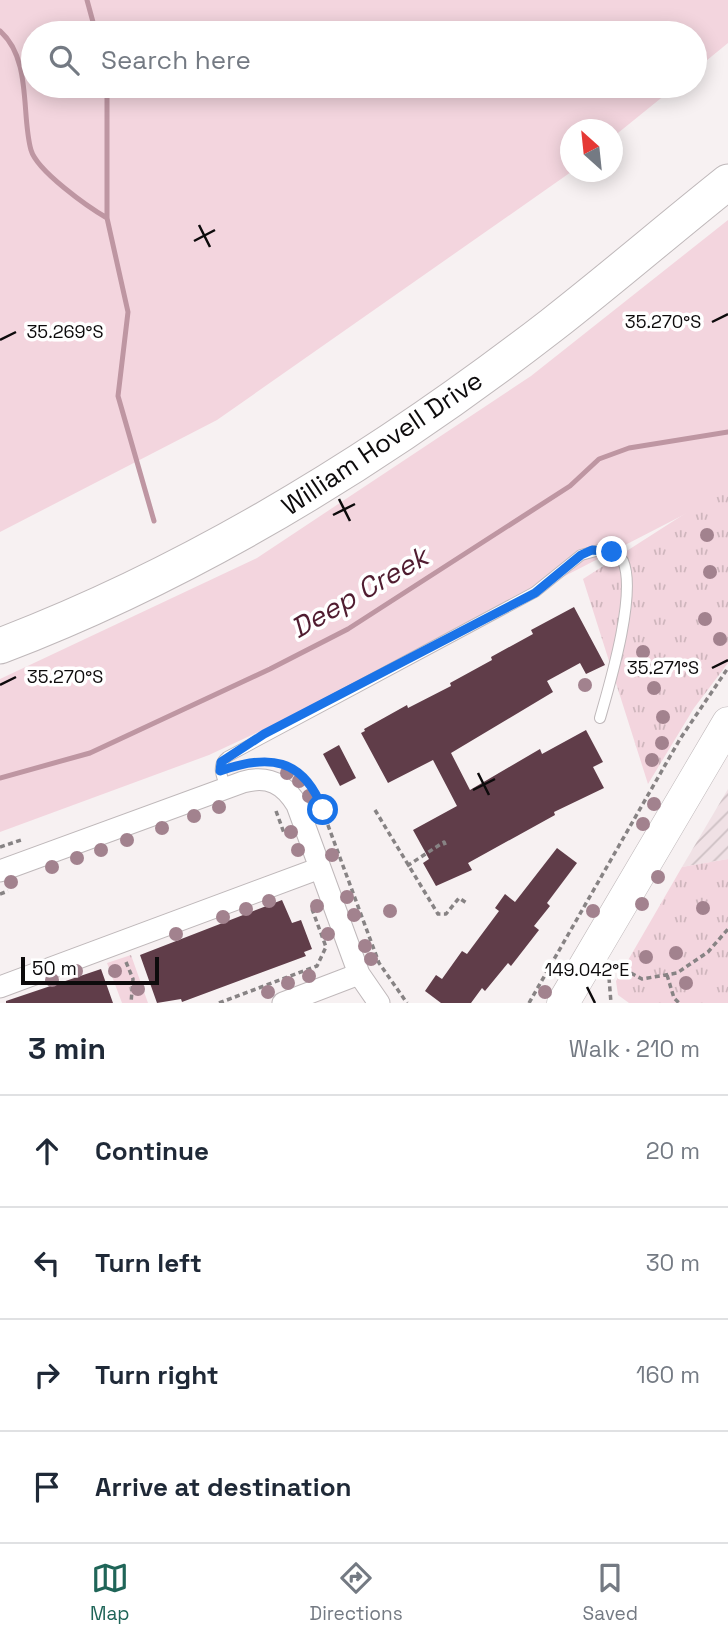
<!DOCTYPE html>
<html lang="en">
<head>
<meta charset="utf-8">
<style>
	:root { --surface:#fff; --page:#f2f2f3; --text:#1f2937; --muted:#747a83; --line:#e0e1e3; --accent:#1f6558 }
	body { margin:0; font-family:"Space Grotesk",sans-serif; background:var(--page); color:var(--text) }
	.compass { position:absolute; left:560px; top:119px; width:63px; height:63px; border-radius:50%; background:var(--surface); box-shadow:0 4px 18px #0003; rotate:333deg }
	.scale { position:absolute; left:21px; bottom:18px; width:138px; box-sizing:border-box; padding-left:7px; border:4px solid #0d0b0c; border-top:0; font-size:19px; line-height:24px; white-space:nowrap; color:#0d0b0c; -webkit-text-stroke:5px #fff; paint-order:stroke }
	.stop { position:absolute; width:21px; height:21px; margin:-16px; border:5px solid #1a73e8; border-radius:50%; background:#fff }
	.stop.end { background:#1a73e8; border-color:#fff; box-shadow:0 2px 7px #0008 }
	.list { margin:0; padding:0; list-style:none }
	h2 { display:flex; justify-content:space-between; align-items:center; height:91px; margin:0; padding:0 28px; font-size:30px }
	h2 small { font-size:23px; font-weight:400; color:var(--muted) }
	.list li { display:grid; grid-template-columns:46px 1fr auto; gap:21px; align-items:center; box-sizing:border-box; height:112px; padding:0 28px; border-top:2px solid var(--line) }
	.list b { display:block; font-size:26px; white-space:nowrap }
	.list em { font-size:23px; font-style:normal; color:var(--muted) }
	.icon { flex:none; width:38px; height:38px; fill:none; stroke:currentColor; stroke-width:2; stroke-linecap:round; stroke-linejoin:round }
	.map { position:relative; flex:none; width:728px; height:1003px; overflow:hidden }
	.search { position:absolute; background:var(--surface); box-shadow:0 4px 18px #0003; left:21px; right:21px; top:21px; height:77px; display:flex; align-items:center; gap:18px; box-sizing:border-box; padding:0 24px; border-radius:38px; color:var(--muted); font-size:26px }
	.sheet { height:539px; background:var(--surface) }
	nav { display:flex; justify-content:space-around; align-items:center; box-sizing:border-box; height:98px; border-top:2px solid var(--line); background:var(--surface); font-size:19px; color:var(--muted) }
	nav a { display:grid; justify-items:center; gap:4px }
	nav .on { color:var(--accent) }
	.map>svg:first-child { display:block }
</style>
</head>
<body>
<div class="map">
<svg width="728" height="1003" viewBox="0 0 728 1003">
	<defs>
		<pattern id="industrial-furrows" width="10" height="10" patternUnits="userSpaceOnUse" patternTransform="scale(1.75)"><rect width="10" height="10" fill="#f0e1e5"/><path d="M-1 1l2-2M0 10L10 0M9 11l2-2" fill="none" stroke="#cdc0c3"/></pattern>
		<pattern id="park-tufts" width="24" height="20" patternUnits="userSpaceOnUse" patternTransform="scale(1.75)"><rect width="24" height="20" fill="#f3d5de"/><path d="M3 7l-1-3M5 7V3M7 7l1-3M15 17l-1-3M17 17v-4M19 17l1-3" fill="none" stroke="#cfb6bd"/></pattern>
	</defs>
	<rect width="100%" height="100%" fill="#f7f1f2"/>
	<!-- industrial -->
	<path fill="url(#industrial-furrows)" d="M 728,789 L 728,859 L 682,867 Z"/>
	<!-- grass -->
	<path fill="#f3d5de" d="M 0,0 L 728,0 L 728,43 L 695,70 L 695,33 L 33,33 L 33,86 L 676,86 L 613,137 L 612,130 L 570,130 L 571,172 L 217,420 L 0,532 Z
		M 728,220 L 728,492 L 299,713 L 209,755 L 0,832 L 0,679 L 257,558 L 531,376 Z"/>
	<!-- park -->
	<path fill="url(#park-tufts)" d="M 728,486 L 728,663 L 694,708 L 648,784 L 583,579 Z
		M 728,859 L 728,1003 L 629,1003 L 618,995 L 616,981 L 682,867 Z
		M 131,955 L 148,1003 L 122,1003 L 107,963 Z"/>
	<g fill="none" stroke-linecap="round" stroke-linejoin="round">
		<!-- stream -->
		<path stroke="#be96a2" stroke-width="5" d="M 87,0 L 96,33
			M 0,31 C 32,59 21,115 31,150 C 37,171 88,207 107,218
			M 107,86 L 107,218 L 128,312 L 118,396 L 154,521
			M 0,778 L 90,753 L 270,669 L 348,629 L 570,486 L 599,459 L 629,448 L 728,432"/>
	</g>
	<!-- building -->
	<path fill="#603d49" d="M 574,607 L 605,665 L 586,674 L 580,663 L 547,681 L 553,692 L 451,753 L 470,790 L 540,749 L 542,754 L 586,730 L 603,762 L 593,767 L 604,788 L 554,812 L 555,815 L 468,863 L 472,870 L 436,886 L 423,863 L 429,859 L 413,830 L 457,806 L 433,760 L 388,783 L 361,733 L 365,731 L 364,729 L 407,705 L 408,708 L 451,686 L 450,683 L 492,660 L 491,657 L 533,634 L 531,630 Z
		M 339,745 L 356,778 L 340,786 L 323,754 Z
		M 557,848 L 577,863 L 547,903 L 550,906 L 534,926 L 539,930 L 511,966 L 508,963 L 485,991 L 482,988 L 471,1003 L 441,1003 L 425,991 L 436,975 L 442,979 L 462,951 L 467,954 L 499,911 L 495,908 L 505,894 L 515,902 Z
		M 282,900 L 292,923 L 301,920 L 312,949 L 304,952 L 306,956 L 182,1002 L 181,999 L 157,1003 L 140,955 Z
		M 101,969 L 113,1003 L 6,1003 L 6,1001 Z"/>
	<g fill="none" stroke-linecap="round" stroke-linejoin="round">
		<defs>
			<path id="lane" d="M 226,788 C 222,776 216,766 227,757 L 535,592 L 581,555 L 603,549 L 623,561 C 637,593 610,683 600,718"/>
			<path id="street" d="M 0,871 L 243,782 C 268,775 284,783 297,805 L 359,974 L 379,1003
				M 0,987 L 320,868
				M 283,1003 L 359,974"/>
			<path id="secondary" d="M 563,1003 L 728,723"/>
			<path id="primary" d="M 0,646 C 199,570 383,456 552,325 C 611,279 669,229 728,182"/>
		</defs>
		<!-- lane casing -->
		<use href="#lane" stroke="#bfb8ba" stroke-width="12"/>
		<!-- street casing -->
		<use href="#street" stroke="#bfb8ba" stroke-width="23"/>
		<!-- secondary casing -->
		<use href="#secondary" stroke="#bfb8ba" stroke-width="33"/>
		<!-- primary casing -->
		<use href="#primary" stroke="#bfb8ba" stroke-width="37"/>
		<!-- path -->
		<path stroke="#878384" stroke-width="3.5" stroke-dasharray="5 3.5" stroke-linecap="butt" d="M 292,769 L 305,779 L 319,801 L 379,963 L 407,1003
			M 375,810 L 438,914 L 446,914 L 459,898 L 468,904
			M 276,811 L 284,833
			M 0,847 L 24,839
			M 407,866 L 444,842 L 446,847
			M 0,894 L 8,891
			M 126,962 L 133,979 L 131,1003
			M 616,965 L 642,979 L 677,973 L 708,952 L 728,929
			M 667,975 L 674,998 L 679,1003
			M 609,978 L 611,1003
			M 219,1003 L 317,966 L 326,947 L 312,909
			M 529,1003 L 680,739 L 728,668"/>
		<!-- lane -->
		<use href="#lane" stroke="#fff" stroke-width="10"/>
		<!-- street -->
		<use href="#street" stroke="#fff" stroke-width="21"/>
		<!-- secondary -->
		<use href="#secondary" stroke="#fff" stroke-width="32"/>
		<!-- primary -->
		<use href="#primary" stroke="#fff" stroke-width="35"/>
	</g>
	<!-- trees -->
	<g fill="#a2828e">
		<circle cx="707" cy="535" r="7"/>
		<circle cx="710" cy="572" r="7"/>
		<circle cx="705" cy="619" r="7"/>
		<circle cx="720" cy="639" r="7"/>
		<circle cx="643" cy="652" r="7"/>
		<circle cx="648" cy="669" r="7"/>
		<circle cx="585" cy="685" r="7"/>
		<circle cx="654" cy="688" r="7"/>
		<circle cx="663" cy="717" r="7"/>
		<circle cx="662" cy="743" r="7"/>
		<circle cx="652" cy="760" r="7"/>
		<circle cx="287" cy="773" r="7"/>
		<circle cx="299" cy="781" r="7"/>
		<circle cx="309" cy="796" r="7"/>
		<circle cx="654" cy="804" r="7"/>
		<circle cx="219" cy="807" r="7"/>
		<circle cx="194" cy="816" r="7"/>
		<circle cx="643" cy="824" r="7"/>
		<circle cx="162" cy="828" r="7"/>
		<circle cx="291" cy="832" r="7"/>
		<circle cx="127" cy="840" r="7"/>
		<circle cx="101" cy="850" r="7"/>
		<circle cx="298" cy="850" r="7"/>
		<circle cx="332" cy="855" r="7"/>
		<circle cx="77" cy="858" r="7"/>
		<circle cx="52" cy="867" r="7"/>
		<circle cx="658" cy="877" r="7"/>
		<circle cx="11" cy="882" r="7"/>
		<circle cx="347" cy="897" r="7"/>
		<circle cx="269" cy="901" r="7"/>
		<circle cx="642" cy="904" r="7"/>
		<circle cx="317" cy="906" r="7"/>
		<circle cx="703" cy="908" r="7"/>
		<circle cx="246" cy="909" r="7"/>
		<circle cx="390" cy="911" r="7"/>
		<circle cx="593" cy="911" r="7"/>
		<circle cx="354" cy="915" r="7"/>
		<circle cx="223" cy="917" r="7"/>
		<circle cx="176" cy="934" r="7"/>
		<circle cx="328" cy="934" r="7"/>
		<circle cx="365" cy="946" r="7"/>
		<circle cx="676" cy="953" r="7"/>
		<circle cx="646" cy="957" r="7"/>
		<circle cx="371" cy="959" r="7"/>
		<circle cx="604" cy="969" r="7"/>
		<circle cx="76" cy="971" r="7"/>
		<circle cx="115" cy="971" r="7"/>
		<circle cx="309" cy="976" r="7"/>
		<circle cx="52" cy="980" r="7"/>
		<circle cx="288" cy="983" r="7"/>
		<circle cx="686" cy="983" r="7"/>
		<circle cx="138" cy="989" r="7"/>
		<circle cx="268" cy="992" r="7"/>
		<circle cx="545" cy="992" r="7"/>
	</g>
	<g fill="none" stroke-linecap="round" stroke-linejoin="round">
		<!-- route -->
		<path stroke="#1a73e8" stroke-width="9" d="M 323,810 C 303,757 268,754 220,771 L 221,762 L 264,734 L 535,593 L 581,555 L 592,550 L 612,552"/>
	</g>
	<!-- ticks -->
	<path fill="none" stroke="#0d0b0c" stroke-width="2.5" d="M 199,225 L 210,247M 194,241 L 215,230M 712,322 L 728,314M 0,340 L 16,332M 339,499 L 350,521M 333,515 L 355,504M 712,668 L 728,660M 0,685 L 16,677M 478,773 L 489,795M 473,790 L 495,779M 587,987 L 595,1003"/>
	<g text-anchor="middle" stroke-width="7" stroke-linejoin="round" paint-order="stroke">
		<!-- street labels -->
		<g font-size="26" fill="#0d0b0c" stroke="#fff">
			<text transform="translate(382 443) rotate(-34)" y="9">William Hovell Drive</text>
		</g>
		<!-- water labels -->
		<g font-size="28" font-style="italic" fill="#501c30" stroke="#fff">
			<text transform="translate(359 592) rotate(-30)" y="10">Deep Creek</text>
		</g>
	</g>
	<g font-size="18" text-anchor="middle" fill="#0d0b0c" stroke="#fff" stroke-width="7" stroke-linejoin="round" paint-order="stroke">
		<text x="663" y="328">35.270°S</text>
		<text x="65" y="338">35.269°S</text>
		<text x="663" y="674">35.271°S</text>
		<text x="65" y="683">35.270°S</text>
		<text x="587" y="976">149.042°E</text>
	</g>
</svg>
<svg class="compass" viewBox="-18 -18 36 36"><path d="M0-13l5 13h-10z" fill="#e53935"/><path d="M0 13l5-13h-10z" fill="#747a83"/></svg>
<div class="scale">50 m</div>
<div class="stop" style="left:323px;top:810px"></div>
<div class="stop end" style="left:612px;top:552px"></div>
<div class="search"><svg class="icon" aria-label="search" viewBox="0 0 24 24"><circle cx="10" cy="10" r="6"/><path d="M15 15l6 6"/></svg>Search here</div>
</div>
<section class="sheet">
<h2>3 min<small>Walk · 210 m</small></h2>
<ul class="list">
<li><svg class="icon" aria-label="ahead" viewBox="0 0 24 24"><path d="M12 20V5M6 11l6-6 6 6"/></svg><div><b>Continue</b></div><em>20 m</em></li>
<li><svg class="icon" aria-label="left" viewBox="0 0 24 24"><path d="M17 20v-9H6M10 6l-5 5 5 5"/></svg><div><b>Turn left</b></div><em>30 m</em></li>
<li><svg class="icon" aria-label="right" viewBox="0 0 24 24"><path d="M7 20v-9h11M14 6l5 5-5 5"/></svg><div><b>Turn right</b></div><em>160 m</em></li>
<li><svg class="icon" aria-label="arrive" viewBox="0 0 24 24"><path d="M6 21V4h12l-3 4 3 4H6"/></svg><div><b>Arrive at destination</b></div></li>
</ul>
</section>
<nav>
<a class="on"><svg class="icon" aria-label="map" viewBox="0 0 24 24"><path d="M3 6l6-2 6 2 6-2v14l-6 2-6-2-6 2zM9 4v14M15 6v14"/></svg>Map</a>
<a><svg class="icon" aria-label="directions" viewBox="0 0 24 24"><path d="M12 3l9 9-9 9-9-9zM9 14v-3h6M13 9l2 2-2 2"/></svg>Directions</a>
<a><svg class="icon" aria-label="saved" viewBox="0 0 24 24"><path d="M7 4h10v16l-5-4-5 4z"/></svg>Saved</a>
</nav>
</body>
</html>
